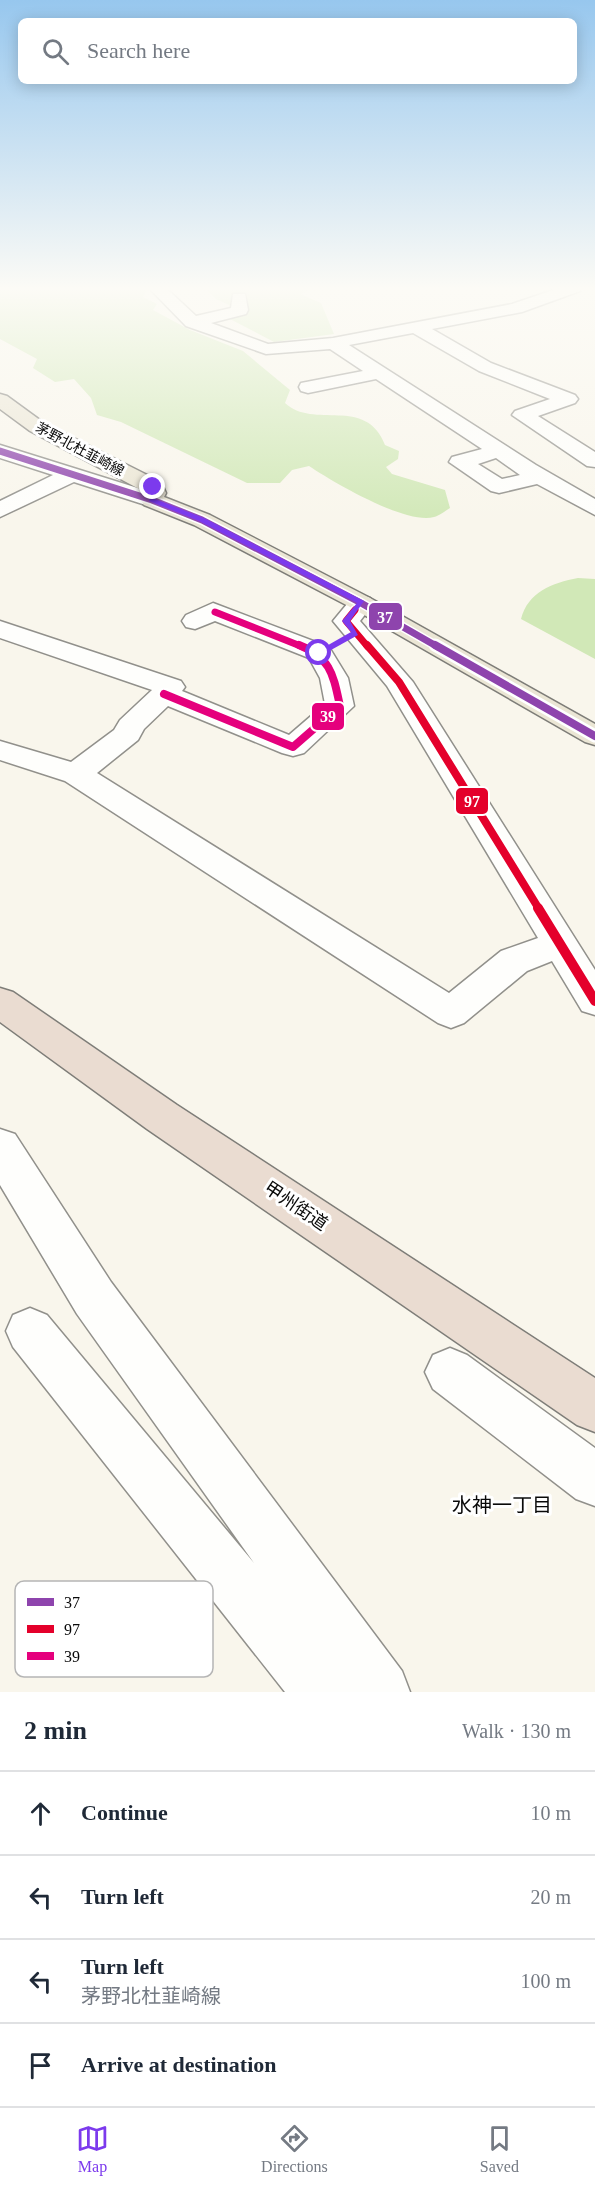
<!DOCTYPE html>
<html lang="en">
<head>
<meta charset="utf-8">
<style>
	:root { --surface:#fff; --page:#f6f6f7; --text:#1f2937; --muted:#747a83; --line:#e0e1e3; --accent:#7c3aed }
	body { margin:0; font-family:"Times New Roman","Noto Sans JP",serif; background:var(--page); color:var(--text) }
	.stop { position:absolute; width:18px; height:18px; margin:-14px; border:4px solid #7c3aed; border-radius:50%; background:#fff }
	.stop.end { background:#7c3aed; border-color:#fff; box-shadow:0 2px 6px #0008 }
	.list { margin:0; padding:0; list-style:none }
	h2 { display:flex; justify-content:space-between; align-items:center; height:78px; margin:0; padding:0 24px; font-size:26px }
	h2 small { font-size:20px; font-weight:400; color:var(--muted) }
	.list li { display:grid; grid-template-columns:39px 1fr auto; gap:18px; align-items:center; box-sizing:border-box; height:84px; padding:0 24px; border-top:2px solid var(--line) }
	.list b { display:block; font-size:22px; white-space:nowrap }
	.list p { margin:0; font-size:20px; white-space:nowrap; color:var(--muted) }
	.list em { font-size:20px; font-style:normal; color:var(--muted) }
	.icon { flex:none; width:33px; height:33px; fill:none; stroke:currentColor; stroke-width:2; stroke-linecap:round; stroke-linejoin:round }
	.map { position:relative; flex:none; width:595px; height:1692px; overflow:hidden }
	.search { position:absolute; background:var(--surface); box-shadow:0 3px 15px #0003; left:18px; right:18px; top:18px; height:66px; display:flex; align-items:center; gap:15px; box-sizing:border-box; padding:0 21px; border-radius:9px; color:var(--muted); font-size:22px }
	.sheet { height:414px; background:var(--surface) }
	nav { display:flex; justify-content:space-around; align-items:center; box-sizing:border-box; height:84px; border-top:2px solid var(--line); background:var(--surface); font-size:16px; color:var(--muted) }
	nav a { display:grid; justify-items:center; gap:3px }
	nav .on { color:var(--accent) }
	.map>svg:first-child { display:block }
</style>
</head>
<body>
<div class="map">
<svg width="595" height="1692" viewBox="0 0 595 1692">
	<rect width="100%" height="100%" fill="#f9f6ec"/>
	<!-- forest -->
	<path fill="#d1e8b7" d="M 0,288 L 148,288 L 143,297 L 157,304 L 153,310 L 190,330 L 243,351 L 290,390 L 285,403 C 313,430 366,395 385,445 L 399,451 L 398,459 L 386,467 L 392,474 L 445,490 L 450,508 C 445,511 439,516 434,517 C 406,525 333,482 309,466 L 292,470 L 280,483 L 247,483 L 121,422 L 97,415 L 91,398 L 74,379 L 55,382 L 33,368 L 37,359 L 0,339 Z
		M 204,288 L 314,288 L 300,294 L 321,303 L 334,334 L 274,342 L 230,319 L 240,310 L 216,299 Z
		M 578,578 L 595,579 L 595,659 L 521,619 C 528,592 552,583 578,578 Z"/>
	<g fill="none" stroke-linecap="round" stroke-linejoin="round">
		<defs>
			<path id="minor" d="M 149,288 L 166,288 L 196,316 L 231,308 L 233,294 L 245,294 L 248,310 L 246,314 L 211,323 L 268,344 L 333,338 L 512,304 L 559,288 L 582,288 L 580,291 L 522,312 L 432,329 L 491,363 L 575,395 L 578,399 L 575,403 L 538,416 L 595,452 L 595,467 L 587,466 L 512,415 L 515,411 L 550,399 L 479,371 L 413,333 L 349,345 L 536,465 L 595,499 L 595,515 L 537,484 L 499,493 L 491,491 L 449,462 L 452,457 L 482,449 L 376,379 L 308,393 L 301,391 L 299,387 L 301,383 L 363,371 L 330,349 L 266,354 L 186,326 ZM 496,458 L 520,475 L 502,479 L 478,464 Z
				M 0,445 L 160,495 L 163,500 L 160,505 L 152,507 L 74,482 L 0,517 L 0,501 L 53,475 L 0,458 Z
				M 361,595 L 370,598 L 374,603 L 360,621 L 413,682 L 595,970 L 595,1015 L 582,1011 L 552,961 L 527,971 L 464,1023 L 451,1028 L 438,1023 L 65,781 L 0,760 L 0,741 L 71,762 L 114,730 L 120,720 L 152,690 L 0,638 L 0,621 L 181,681 L 185,687 L 182,691 L 289,735 L 325,704 L 320,678 L 309,658 L 215,621 L 195,629 L 186,627 L 182,621 L 186,615 L 213,603 L 329,647 L 348,678 L 354,706 L 304,753 L 293,756 L 282,753 L 168,706 L 144,729 L 138,740 L 97,773 L 449,993 L 501,951 L 538,938 L 387,686 L 333,621 L 352,598 Z
				M 0,1129 L 15,1134 L 111,1282 L 402,1671 L 410,1692 L 285,1692 L 13,1347 L 6,1331 L 13,1315 L 30,1308 L 47,1315 L 254,1563 L 77,1314 L 0,1185 Z
				M 450,1348 L 467,1355 L 595,1448 L 595,1506 L 576,1499 L 433,1389 L 425,1372 L 433,1355 Z"/>
			<path id="major" d="M 0,394 L 7,396 L 44,423 L 161,482 L 166,493 L 164,497 L 210,515 L 370,598 L 595,724 L 595,745 L 585,742 L 352,608 L 194,525 L 144,505 L 141,500 L 143,491 L 30,431 L 0,409 Z"/>
			<path id="highway" d="M 0,988 L 13,992 L 177,1105 L 595,1378 L 595,1432 L 577,1425 L 147,1129 L 0,1022 Z"/>
		</defs>
		<!-- minor casing -->
		<use href="#minor" stroke="#91908b" stroke-width="3"/>
		<!-- major casing -->
		<use href="#major" stroke="#7e7d78" stroke-width="3"/>
		<!-- highway casing -->
		<use href="#highway" stroke="#7e7d78" stroke-width="3"/>
		<!-- minor -->
		<use href="#minor" fill="#fefefc" fill-rule="evenodd"/>
		<!-- major -->
		<use href="#major" fill="#ebe6d5" fill-rule="evenodd"/>
		<!-- highway -->
		<use href="#highway" fill="#eadcd1" fill-rule="evenodd"/>
		<defs>
			<path id="bus-1-far1" d="M 0,451 L 152,500 L 202,520 L 361,603 L 438,647"/>
			<path id="bus-1" d="M 435,645 L 595,736"/>
			<path id="bus-2-far2" d="M 355,610 L 346,621 L 368,647"/>
			<path id="bus-2-far1" d="M 367,645 L 399,682 L 539,909"/>
			<path id="bus-2" d="M 538,908 L 595,1001"/>
			<path id="bus-3-far1" d="M 215,612 L 303,647"/>
			<path id="bus-3" d="M 164,694 L 293,747 L 340,706 C 333,674 331,658 299,645"/>
		</defs>
		<!-- bus-1-far1 casing -->
		<use href="#bus-1-far1" stroke="#fff" stroke-width="10"/>
		<!-- bus-1 casing -->
		<use href="#bus-1" stroke="#fff" stroke-width="13"/>
		<!-- bus-2-far2 casing -->
		<use href="#bus-2-far2" stroke="#fff" stroke-width="10"/>
		<!-- bus-2-far1 casing -->
		<use href="#bus-2-far1" stroke="#fff" stroke-width="13"/>
		<!-- bus-2 casing -->
		<use href="#bus-2" stroke="#fff" stroke-width="15"/>
		<!-- bus-3-far1 casing -->
		<use href="#bus-3-far1" stroke="#fff" stroke-width="10"/>
		<!-- bus-3 casing -->
		<use href="#bus-3" stroke="#fff" stroke-width="13"/>
		<!-- bus-1-far1 -->
		<use href="#bus-1-far1" stroke="#8e44ad" stroke-width="7"/>
		<!-- bus-1 -->
		<use href="#bus-1" stroke="#8e44ad" stroke-width="8"/>
		<!-- bus-2-far2 -->
		<use href="#bus-2-far2" stroke="#e4002b" stroke-width="7"/>
		<!-- bus-2-far1 -->
		<use href="#bus-2-far1" stroke="#e4002b" stroke-width="8"/>
		<!-- bus-2 -->
		<use href="#bus-2" stroke="#e4002b" stroke-width="10"/>
		<!-- bus-3-far1 -->
		<use href="#bus-3-far1" stroke="#e5007d" stroke-width="7"/>
		<!-- bus-3 -->
		<use href="#bus-3" stroke="#e5007d" stroke-width="8"/>
	</g>
	<!-- sky -->
	<linearGradient id="sky" x2="0" y2="1"><stop stop-color="#97c7ee"/><stop offset="0.55" stop-color="#fcfbf6"/><stop offset="1" stop-color="#fcfbf6" stop-opacity="0"/></linearGradient>
	<rect width="595" height="525" fill="url(#sky)"/>
	<!-- route -->
	<path fill="#7c3aed" d="M 153,485 L 158,493 L 155,499 L 204,518 L 364,601 L 350,621 L 358,635 L 322,655 L 316,655 L 316,652 L 351,632 L 342,621 L 357,603 L 199,521 L 149,501 L 152,493 L 149,487 Z"/>
	<g text-anchor="middle" stroke-width="6" stroke-linejoin="round" paint-order="stroke">
		<!-- far-street labels -->
		<g font-size="14" fill="#090909" stroke="#fff">
			<text transform="translate(80 449) rotate(28)" y="5">茅野北杜韮崎線</text>
		</g>
		<!-- near-street labels -->
		<g font-size="18" fill="#090909" stroke="#fff">
			<text transform="translate(296 1206) rotate(34)" y="6">甲州街道</text>
		</g>
		<!-- near-neighbourhood labels -->
		<g font-size="20" fill="#090909" stroke="#fff">
			<text x="502" y="1512">水神一丁目</text>
		</g>
	</g>
	<!-- legend -->
	<rect x="15" y="1581" width="198" height="96" rx="9" fill="#fff" stroke="#b5b5b5" stroke-width="1.5"/>
	<rect x="27" y="1598" width="27" height="8" fill="#8e44ad"/>
	<rect x="27" y="1625" width="27" height="8" fill="#e4002b"/>
	<rect x="27" y="1652" width="27" height="8" fill="#e5007d"/>
	<g font-size="16" fill="#090909">
		<text x="64" y="1608">37</text>
		<text x="64" y="1635">97</text>
		<text x="64" y="1662">39</text>
	</g>
	<g stroke="#fff" stroke-width="2">
		<rect x="368" y="602" width="35" height="29" rx="6" fill="#8e44ad"/>
		<rect x="311" y="702" width="34" height="29" rx="6" fill="#e5007d"/>
		<rect x="455" y="787" width="34" height="28" rx="6" fill="#e4002b"/>
	</g>
	<g font-size="16" text-anchor="middle" font-weight="bold" fill="#fff">
		<text x="385" y="623">37</text>
		<text x="328" y="722">39</text>
		<text x="472" y="807">97</text>
	</g>
</svg>
<div class="stop" style="left:319px;top:653px"></div>
<div class="stop end" style="left:153px;top:487px"></div>
<div class="search"><svg class="icon" aria-label="search" viewBox="0 0 24 24"><circle cx="10" cy="10" r="6"/><path d="M15 15l6 6"/></svg>Search here</div>
</div>
<section class="sheet">
<h2>2 min<small>Walk · 130 m</small></h2>
<ul class="list">
<li><svg class="icon" aria-label="ahead" viewBox="0 0 24 24"><path d="M12 20V5M6 11l6-6 6 6"/></svg><div><b>Continue</b></div><em>10 m</em></li>
<li><svg class="icon" aria-label="left" viewBox="0 0 24 24"><path d="M17 20v-9H6M10 6l-5 5 5 5"/></svg><div><b>Turn left</b></div><em>20 m</em></li>
<li><svg class="icon" aria-label="left" viewBox="0 0 24 24"><path d="M17 20v-9H6M10 6l-5 5 5 5"/></svg><div><b>Turn left</b><p>茅野北杜韮崎線</p></div><em>100 m</em></li>
<li><svg class="icon" aria-label="arrive" viewBox="0 0 24 24"><path d="M6 21V4h12l-3 4 3 4H6"/></svg><div><b>Arrive at destination</b></div></li>
</ul>
</section>
<nav>
<a class="on"><svg class="icon" aria-label="map" viewBox="0 0 24 24"><path d="M3 6l6-2 6 2 6-2v14l-6 2-6-2-6 2zM9 4v14M15 6v14"/></svg>Map</a>
<a><svg class="icon" aria-label="directions" viewBox="0 0 24 24"><path d="M12 3l9 9-9 9-9-9zM9 14v-3h6M13 9l2 2-2 2"/></svg>Directions</a>
<a><svg class="icon" aria-label="saved" viewBox="0 0 24 24"><path d="M7 4h10v16l-5-4-5 4z"/></svg>Saved</a>
</nav>
</body>
</html>
